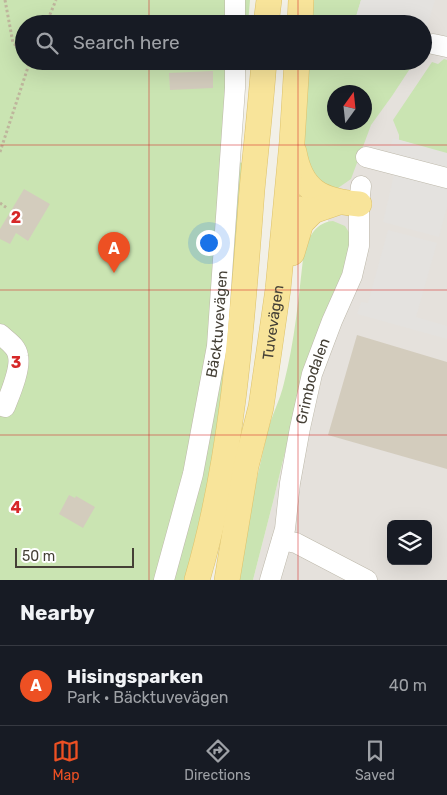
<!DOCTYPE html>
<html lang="en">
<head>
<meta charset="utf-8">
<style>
	:root { --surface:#171b24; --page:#242831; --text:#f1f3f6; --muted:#9ea1a6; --line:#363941; --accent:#ed5023 }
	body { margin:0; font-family:Rubik,sans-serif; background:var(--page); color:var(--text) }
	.controls { position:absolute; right:15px; bottom:15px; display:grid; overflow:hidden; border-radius:8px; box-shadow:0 5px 20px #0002 }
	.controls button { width:45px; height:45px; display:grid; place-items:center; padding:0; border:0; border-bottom:1px solid var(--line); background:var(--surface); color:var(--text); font:25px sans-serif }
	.compass { position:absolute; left:327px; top:85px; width:45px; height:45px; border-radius:50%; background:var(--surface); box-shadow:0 5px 20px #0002; rotate:15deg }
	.scale { position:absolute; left:15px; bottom:12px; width:119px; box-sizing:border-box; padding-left:5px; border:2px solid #454036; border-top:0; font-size:14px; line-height:18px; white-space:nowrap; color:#454036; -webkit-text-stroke:4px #fff; paint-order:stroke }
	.you { position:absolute; left:208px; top:242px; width:18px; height:18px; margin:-12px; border:4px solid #fff; border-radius:50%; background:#1a73e8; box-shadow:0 0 0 8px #1a73e833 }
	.badge { display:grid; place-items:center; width:32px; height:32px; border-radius:50%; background:var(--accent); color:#fff; font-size:16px; font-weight:700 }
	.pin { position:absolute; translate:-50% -41px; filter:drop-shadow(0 1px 2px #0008) }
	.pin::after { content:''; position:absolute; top:26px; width:18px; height:15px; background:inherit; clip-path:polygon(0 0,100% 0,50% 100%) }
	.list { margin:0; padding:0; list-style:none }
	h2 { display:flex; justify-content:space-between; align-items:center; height:65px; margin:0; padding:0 20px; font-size:21px }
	h2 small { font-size:16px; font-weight:400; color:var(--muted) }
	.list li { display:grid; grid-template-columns:32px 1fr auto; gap:15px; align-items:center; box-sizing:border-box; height:80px; padding:0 20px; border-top:1px solid var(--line) }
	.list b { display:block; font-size:19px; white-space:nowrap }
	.list p { margin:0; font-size:16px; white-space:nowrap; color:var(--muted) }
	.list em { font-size:16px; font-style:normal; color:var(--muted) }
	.icon { flex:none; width:28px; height:28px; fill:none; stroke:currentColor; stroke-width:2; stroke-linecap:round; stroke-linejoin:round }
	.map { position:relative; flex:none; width:447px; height:580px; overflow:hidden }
	.search { position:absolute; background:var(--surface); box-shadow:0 5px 20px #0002; left:15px; right:15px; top:15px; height:55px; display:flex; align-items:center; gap:12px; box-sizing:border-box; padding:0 18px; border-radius:28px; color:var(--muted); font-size:19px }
	.sheet { height:145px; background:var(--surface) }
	nav { display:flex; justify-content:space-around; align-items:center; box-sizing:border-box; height:70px; border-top:1px solid var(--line); background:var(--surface); font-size:14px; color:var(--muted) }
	nav a { display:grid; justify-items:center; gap:2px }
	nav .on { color:var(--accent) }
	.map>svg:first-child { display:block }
</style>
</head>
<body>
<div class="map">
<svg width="447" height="580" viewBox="0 0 447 580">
	<rect width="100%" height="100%" fill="#f2f0e7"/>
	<!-- industrial -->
	<path fill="#e5e1dc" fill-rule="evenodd" d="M 317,0 L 447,0 L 447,580 L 253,580 L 273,502 L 299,394 L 333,221 L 328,222 L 330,190 L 311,61 L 423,61 L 423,24 L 315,24 ZM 334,92 L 364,92 L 364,122 L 334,122 ZM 391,524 L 428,524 L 428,561 L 391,561 Z"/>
	<!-- green -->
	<path fill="#cae4b2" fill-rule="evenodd" d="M 0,0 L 250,0 L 248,24 L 24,24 L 24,61 L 246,61 L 238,162 L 243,163 L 233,287 L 219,424 L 207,492 L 185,580 L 0,580 Z
		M 312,0 L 361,0 L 354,24 L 310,24 Z
		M 444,59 L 447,60 L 447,154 L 399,140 L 399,135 L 393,120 L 432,62 L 438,64 Z
		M 308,61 L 415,61 L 392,96 L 371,125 L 351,179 L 338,188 L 331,189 L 307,172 L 302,136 ZM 334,92 L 364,92 L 364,122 L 334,122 Z
		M 333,221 L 345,226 L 350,234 L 351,240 L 347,263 L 299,394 L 273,502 L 253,580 L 234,580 L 267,434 C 271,416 280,401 284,383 C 295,340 299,294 304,250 C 309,237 316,222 333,221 Z"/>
	<!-- parking -->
	<path fill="#e4e2df" d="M 361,0 L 435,0 L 423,41 L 423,24 L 354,23 Z
		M 393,138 L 447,153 L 447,207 L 439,237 L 383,222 L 398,157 L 388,153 Z
		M 388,230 L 437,243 L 416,317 L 447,326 L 447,339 L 357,314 L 361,302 L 368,303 Z"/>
	<!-- building -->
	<path fill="#d3ccbd" d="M 213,71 L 213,88 L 170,90 L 169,73 Z
		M 24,189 L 50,204 L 28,241 L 16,233 L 10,244 L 0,239 L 0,229 Z
		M 357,335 L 447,362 L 447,469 L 328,435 Z
		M 69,495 L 75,498 L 76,496 L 95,507 L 83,528 L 59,514 Z"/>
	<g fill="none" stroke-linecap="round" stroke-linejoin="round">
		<defs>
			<g id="minor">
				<path d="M 235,0 L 235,24"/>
				<path d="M 433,44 L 447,47"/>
				<path d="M 366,157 L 447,178"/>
				<path d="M 0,334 C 6,340 17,346 18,356 C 21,369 10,394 5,407"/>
				<path d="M 282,540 L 296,543 L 367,580"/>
				<path id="s1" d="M 164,580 L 193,474 L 217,346 L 235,88 L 235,61"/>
				<path id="s2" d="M 270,580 L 285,529 L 290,483 L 300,428 L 312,374 L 332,321 L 352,276 L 359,246 L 359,204 L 361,186"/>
			</g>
			<g id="major">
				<path d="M 266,24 L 269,0"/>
				<path d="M 300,24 L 301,0"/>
				<path d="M 294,152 C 301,191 321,201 359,204"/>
				<path d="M 296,209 L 313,211 L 339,202"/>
				<path d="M 292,253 L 301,223 L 313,211"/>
				<path d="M 197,580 C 234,454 242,320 252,190 C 256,147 261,104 264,61"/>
				<path id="s3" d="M 227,580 L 246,466 L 261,407 L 278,289 L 292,142 L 297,61"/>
			</g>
		</defs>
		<!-- minor casing -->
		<use href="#minor" stroke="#bdb8aa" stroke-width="21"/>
		<!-- major casing -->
		<use href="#major" stroke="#ddc26b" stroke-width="26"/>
		<!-- path -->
		<path stroke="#beb59c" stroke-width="3" stroke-dasharray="2.5 2.5" stroke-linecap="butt" d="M 5,0 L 13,43 L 24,51
			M 46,24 L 56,0
			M 0,152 L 30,61
			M 0,203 L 7,208"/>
		<!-- minor -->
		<use href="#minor" stroke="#fff" stroke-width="20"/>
		<!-- major -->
		<use href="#major" stroke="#f8e49a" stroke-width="25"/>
	</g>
	<!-- grid -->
	<path fill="none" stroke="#d62828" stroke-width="1" stroke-opacity="0.55" d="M 149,0 L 149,24M 298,0 L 298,24M 149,61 L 149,580M 298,61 L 298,580M 0,145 L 447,145M 0,290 L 447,290M 0,435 L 447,435"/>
	<g text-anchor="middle" stroke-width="4.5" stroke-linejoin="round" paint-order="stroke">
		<!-- street labels -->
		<g font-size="15" fill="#454036" stroke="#fff">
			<text dy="5" stroke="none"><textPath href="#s3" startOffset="262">Tuvevägen</textPath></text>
			<text dy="5" stroke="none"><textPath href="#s1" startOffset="262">Bäcktuvevägen</textPath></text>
			<text dy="5" stroke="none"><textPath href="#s2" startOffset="204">Grimbodalen</textPath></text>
		</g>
	</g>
	<g font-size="16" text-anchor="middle" font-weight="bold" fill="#d62828" stroke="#fff" stroke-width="4.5" stroke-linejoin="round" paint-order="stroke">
		<text x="16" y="223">2</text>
		<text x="16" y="368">3</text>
		<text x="16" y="513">4</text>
	</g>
</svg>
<div class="controls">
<button><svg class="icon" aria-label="layers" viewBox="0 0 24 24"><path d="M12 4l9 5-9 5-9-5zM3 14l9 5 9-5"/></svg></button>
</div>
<svg class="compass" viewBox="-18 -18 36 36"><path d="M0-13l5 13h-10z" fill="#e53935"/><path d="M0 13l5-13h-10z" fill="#9ea1a6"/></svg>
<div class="scale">50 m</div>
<div class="you"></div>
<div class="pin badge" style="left:114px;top:273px">A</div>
<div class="search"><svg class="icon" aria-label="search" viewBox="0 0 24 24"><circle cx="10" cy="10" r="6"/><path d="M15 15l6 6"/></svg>Search here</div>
</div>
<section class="sheet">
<h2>Nearby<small></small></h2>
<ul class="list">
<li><span class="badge">A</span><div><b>Hisingsparken</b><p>Park · Bäcktuvevägen</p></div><em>40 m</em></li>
</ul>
</section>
<nav>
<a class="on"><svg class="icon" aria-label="map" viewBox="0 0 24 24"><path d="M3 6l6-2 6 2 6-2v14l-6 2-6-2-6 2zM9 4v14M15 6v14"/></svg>Map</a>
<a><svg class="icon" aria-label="directions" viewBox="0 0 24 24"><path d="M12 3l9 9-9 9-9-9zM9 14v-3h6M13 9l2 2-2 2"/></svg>Directions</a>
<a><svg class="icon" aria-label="saved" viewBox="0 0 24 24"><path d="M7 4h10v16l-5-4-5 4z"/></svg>Saved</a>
</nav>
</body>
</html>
